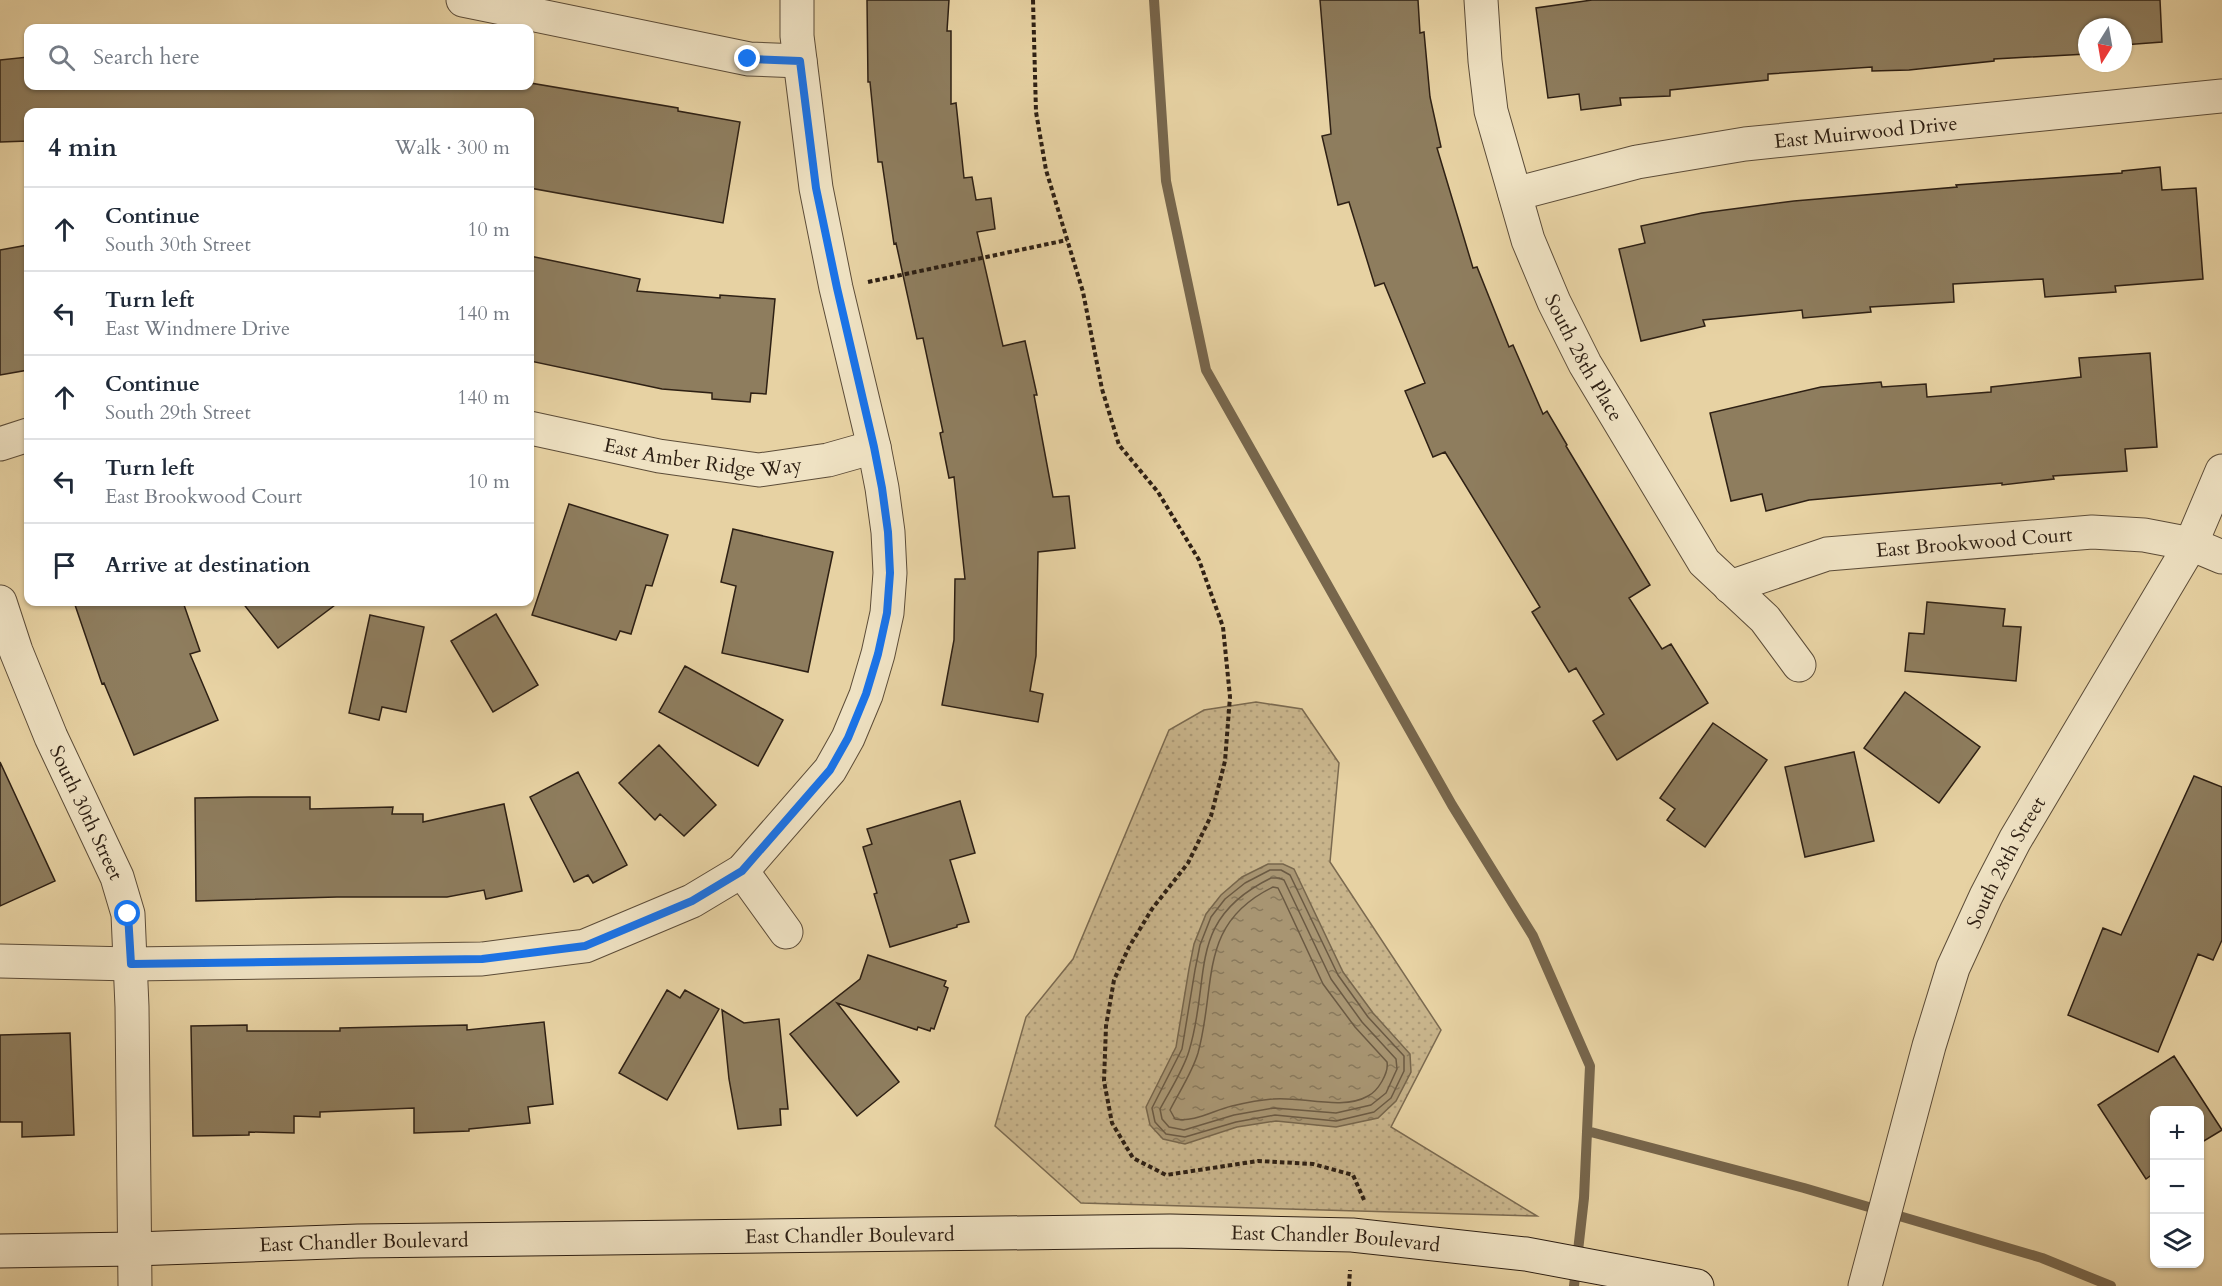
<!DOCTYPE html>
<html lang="en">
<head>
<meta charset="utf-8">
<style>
	:root { --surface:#fff; --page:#f2f2f3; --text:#1f2937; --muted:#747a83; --line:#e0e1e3 }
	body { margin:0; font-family:Cardo,serif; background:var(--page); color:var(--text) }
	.controls { position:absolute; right:18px; bottom:18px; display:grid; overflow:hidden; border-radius:12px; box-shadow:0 2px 4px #0004 }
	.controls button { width:54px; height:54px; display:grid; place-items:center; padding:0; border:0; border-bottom:2px solid var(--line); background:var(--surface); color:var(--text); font:30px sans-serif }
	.compass { position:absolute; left:2078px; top:18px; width:54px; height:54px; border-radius:50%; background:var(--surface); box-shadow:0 2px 4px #0004; rotate:191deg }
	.stop { position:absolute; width:18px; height:18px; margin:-14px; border:4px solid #1a73e8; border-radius:50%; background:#fff }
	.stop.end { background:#1a73e8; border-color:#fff; box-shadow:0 2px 6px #0008 }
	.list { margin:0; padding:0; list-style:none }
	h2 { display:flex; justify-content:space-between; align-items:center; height:78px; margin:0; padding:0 24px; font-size:26px }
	h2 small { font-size:20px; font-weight:400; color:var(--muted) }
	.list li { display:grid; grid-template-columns:39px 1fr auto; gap:18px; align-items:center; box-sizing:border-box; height:84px; padding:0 24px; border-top:2px solid var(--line) }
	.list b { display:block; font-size:22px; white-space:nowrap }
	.list p { margin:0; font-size:20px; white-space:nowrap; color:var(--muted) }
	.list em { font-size:20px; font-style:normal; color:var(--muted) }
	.icon { flex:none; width:33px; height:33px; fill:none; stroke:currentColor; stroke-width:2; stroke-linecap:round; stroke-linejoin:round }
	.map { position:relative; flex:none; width:2222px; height:1286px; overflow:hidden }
	.search { position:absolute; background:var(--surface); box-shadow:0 2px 4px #0004; left:24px; top:24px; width:510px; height:66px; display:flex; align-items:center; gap:15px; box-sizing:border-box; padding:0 21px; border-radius:12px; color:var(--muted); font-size:22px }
	.panel { position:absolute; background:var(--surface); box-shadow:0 2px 4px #0004; left:24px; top:108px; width:510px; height:498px; border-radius:12px }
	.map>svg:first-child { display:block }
</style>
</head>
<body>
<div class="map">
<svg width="2222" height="1286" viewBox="0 0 2222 1286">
	<defs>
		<pattern id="park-dots" width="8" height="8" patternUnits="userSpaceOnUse" patternTransform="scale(1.5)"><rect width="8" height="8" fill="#c8b48b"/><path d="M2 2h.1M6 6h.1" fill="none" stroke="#ac9a77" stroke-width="1.8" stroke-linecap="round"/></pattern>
		<pattern id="water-ripples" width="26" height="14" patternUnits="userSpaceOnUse" patternTransform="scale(1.5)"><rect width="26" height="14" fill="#a89572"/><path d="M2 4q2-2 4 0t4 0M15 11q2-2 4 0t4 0" fill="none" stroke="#89795c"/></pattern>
	</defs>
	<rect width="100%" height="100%" fill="#e7d2a3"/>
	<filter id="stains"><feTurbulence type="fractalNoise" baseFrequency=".00333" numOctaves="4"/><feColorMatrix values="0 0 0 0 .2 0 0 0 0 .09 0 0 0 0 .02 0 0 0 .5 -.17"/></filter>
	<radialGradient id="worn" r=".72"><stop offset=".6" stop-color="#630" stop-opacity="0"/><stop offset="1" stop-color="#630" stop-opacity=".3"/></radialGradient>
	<!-- park -->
	<path fill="url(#park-dots)" stroke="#7b6a50" stroke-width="1.5" d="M 1256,702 L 1302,709 L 1339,763 L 1330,862 L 1441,1030 L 1391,1127 L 1537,1216 L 1081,1203 L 995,1126 L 1026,1017 L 1073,959 L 1169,730 L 1204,710 Z"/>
	<!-- water -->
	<path fill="url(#water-ripples)" stroke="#77664c" stroke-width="1.5" d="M 1268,864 L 1283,864 L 1294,869 L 1343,972 L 1373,1013 L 1410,1054 L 1411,1072 L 1396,1101 L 1378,1118 L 1336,1127 L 1276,1121 L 1237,1127 L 1185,1144 L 1163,1139 L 1150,1125 L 1146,1107 L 1176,1047 L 1189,969 L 1194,944 L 1206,914 L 1221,895 L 1242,877 Z"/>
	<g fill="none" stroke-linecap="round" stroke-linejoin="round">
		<!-- shore -->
		<path stroke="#6b5a43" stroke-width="1.5" d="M 1270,870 L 1281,870 L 1290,875 L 1338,975 L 1368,1017 L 1404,1056 L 1404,1071 L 1391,1098 L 1374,1112 L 1336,1121 L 1275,1115 L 1236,1122 L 1185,1137 L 1166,1134 L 1155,1122 L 1152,1108 L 1182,1049 L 1195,970 L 1200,945 L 1211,917 L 1225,899 L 1245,883 Z
			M 1271,878 L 1279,878 L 1284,880 L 1331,979 L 1362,1022 L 1396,1059 L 1397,1069 L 1386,1093 L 1371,1105 L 1336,1113 L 1274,1108 L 1234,1115 L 1184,1130 L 1169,1127 L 1162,1119 L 1160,1109 C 1170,1090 1183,1071 1189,1051 C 1212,976 1185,920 1271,878 Z
			M 1273,887 L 1278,888 L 1283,898 L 1323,984 L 1355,1027 L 1387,1062 C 1389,1073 1378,1091 1368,1096 C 1342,1111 1301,1096 1273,1099 C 1259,1100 1245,1103 1232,1106 C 1214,1110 1194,1123 1175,1119 L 1170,1110 C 1179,1092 1192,1073 1198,1053 C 1217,984 1197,924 1273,887 Z"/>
		<!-- stream -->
		<path stroke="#77664c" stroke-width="10" d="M 1154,0 L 1166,181 L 1206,370 L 1452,805 L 1533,936 L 1590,1066 L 1584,1198 L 1574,1286
			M 1587,1131 L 1804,1188 L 2042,1258 L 2111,1286"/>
	</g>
	<!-- building -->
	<path fill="#8e7d5e" stroke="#2e2014" stroke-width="1.5" d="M 867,0 L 949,0 L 947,31 L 951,31 L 951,104 L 956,103 L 964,178 L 972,177 L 976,200 L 991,198 L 995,229 L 977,232 L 1003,346 L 1025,341 L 1037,395 L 1034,395 L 1053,497 L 1069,496 L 1075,548 L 1038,552 L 1036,656 L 1030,691 L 1043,694 L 1038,722 L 942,705 L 954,640 L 955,579 L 965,579 L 954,477 L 949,478 L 940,433 L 943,432 L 923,338 L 917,339 L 896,243 L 894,244 L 882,162 L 878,162 L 870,82 L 868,82 Z
		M 1320,0 L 1418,0 L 1420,33 L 1424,32 L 1430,97 L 1441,147 L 1437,148 L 1473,268 L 1477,267 L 1509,347 L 1513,345 L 1543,414 L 1547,411 L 1567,445 L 1566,446 L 1650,585 L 1629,598 L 1662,649 L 1671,644 L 1708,703 L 1617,760 L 1593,721 L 1604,714 L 1576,668 L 1569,672 L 1532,612 L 1540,607 L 1445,452 L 1433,457 L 1405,391 L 1425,383 L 1384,283 L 1375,286 L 1349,202 L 1338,205 L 1322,136 L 1331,134 Z
		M 1592,0 L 2160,0 L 2162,42 L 2123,45 L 2123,27 L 2087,27 L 2087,54 L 1994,59 L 1994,61 L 1909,70 L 1872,71 L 1872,67 L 1768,74 L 1768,80 L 1670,90 L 1670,96 L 1620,98 L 1621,105 L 1581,110 L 1579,94 L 1548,98 L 1536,8 Z
		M 28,57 L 28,86 L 530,86 L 530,83 L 678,108 L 678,111 L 740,122 L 723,223 L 530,188 L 530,112 L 28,112 L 28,141 L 0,142 L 0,60 Z
		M 2160,167 L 2162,190 L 2196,188 L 2203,279 L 2115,286 L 2116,292 L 2045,297 L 2043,279 L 1953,284 L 1954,302 L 1870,307 L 1871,312 L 1803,318 L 1802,310 L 1703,320 L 1705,326 L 1641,341 L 1619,249 L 1645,243 L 1641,226 L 1702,213 L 1794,201 L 1957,187 L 1956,185 L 2122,173 L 2122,171 Z
		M 28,245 L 28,370 L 0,375 L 0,250 Z
		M 530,256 L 640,279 L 637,291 L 720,298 L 720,295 L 775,299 L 766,394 L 751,393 L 750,402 L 712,399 L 712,393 L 662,389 L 530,361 Z
		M 2150,353 L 2157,447 L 2125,449 L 2127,471 L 2053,476 L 2054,479 L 2002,485 L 2002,483 L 1809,500 L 1766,511 L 1762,494 L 1731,501 L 1710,413 L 1821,387 L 1881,382 L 1882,387 L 1926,384 L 1927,397 L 1991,392 L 1991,387 L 2081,377 L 2079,358 Z
		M 569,504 L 668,535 L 652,586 L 646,585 L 631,634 L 620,631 L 616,640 L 532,615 Z
		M 733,529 L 833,552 L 808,672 L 722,653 L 736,586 L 721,582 Z
		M 74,602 L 183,602 L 200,651 L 190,654 L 218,720 L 134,755 L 104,683 L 102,684 Z
		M 242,602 L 339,602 L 278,648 Z
		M 1927,602 L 2005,609 L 2003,626 L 2021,627 L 2016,681 L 1905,671 L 1909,633 L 1924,634 Z
		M 496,614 L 538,685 L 493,712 L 451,641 Z
		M 370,615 L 424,627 L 406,712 L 382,707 L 379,720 L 349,713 Z
		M 685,666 L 783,720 L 758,766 L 659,712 Z
		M 1905,692 L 1980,747 L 1939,803 L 1864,748 Z
		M 1713,723 L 1767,760 L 1705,847 L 1667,820 L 1675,809 L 1660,798 Z
		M 659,745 L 716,805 L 684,836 L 660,814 L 655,820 L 619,783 Z
		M 1854,752 L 1874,841 L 1805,857 L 1785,767 Z
		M 0,762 L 55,881 L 0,906 Z
		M 578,772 L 627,865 L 593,883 L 588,875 L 574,882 L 530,797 Z
		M 2194,776 L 2222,787 L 2222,940 L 2213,960 L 2198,954 L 2158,1052 L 2068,1015 L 2103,928 L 2121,935 Z
		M 250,797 L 310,797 L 310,809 L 393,807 L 392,814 L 423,814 L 423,822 L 504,804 L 522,891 L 486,899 L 484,890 L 447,897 L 337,897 L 196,901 L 195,798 Z
		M 960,801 L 975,853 L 950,860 L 969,922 L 957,925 L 957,927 L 890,947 L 874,894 L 877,893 L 863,847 L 872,844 L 867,829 Z
		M 868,955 L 946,981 L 944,986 L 948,988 L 934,1029 L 931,1028 L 930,1031 L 918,1027 L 917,1030 L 837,1003 L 899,1082 L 857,1116 L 790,1034 L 860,979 Z
		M 667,990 L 680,998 L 685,990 L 719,1009 L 667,1100 L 619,1073 Z
		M 722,1010 L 744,1023 L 779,1019 L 788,1109 L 780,1109 L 781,1125 L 738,1129 L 729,1079 Z
		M 544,1022 L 553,1104 L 528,1107 L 530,1123 L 469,1129 L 469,1131 L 414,1133 L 414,1108 L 320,1112 L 320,1117 L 294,1116 L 294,1133 L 249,1132 L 249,1135 L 193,1136 L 191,1026 L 247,1025 L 247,1031 L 340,1031 L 340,1028 L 467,1025 L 467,1030 Z
		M 70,1033 L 74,1135 L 22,1137 L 22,1122 L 0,1122 L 0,1035 Z
		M 2174,1056 L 2222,1130 L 2199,1144 L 2199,1110 L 2154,1110 L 2154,1173 L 2146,1179 L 2098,1105 Z"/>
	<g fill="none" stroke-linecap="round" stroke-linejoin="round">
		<defs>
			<g id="minor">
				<path d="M 463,0 L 749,59 L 800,61"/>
				<path id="s1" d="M 1481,0 L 1485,61 L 1491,111 L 1528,240 L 1554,302 L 1585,364 L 1704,562 L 1765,619 L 1799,665"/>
				<path id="s2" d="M 1515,194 L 1637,162 L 1745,144 L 2222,96"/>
				<path id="s3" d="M 530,428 L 659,456 L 759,470 L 828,460 L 874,447"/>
				<path d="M 0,444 L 28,435"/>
				<path id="s4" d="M 1730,587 L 1827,554 L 2092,532 L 2144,535 L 2191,544 L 2222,557"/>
				<path id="s5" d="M 0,602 L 16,651 L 51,737 L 117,877 L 128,914 L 132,1007 L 135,1286"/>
				<path d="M 742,871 L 786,932"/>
				<path d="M 0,961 L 131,964 L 482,959 L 585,946 L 692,901 L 742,871 L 830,770 L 848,738 L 866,695 L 878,654 L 887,613 L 890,573 L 888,532 L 882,488 L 874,447 L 836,288 L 816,188 L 797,36 L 797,0"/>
			</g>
			<g id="tertiary">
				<path id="s6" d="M 1865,1286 L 1929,1046 L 1953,968 L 1986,896 L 2015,840 L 2191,544 L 2222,471"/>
			</g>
			<g id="secondary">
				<path id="s7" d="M 0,1251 L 134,1249 L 358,1241 L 1170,1231 L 1352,1235 L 1526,1254 L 1697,1286"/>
			</g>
		</defs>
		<!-- minor casing -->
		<use href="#minor" stroke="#5c4c38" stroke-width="35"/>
		<!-- tertiary casing -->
		<use href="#tertiary" stroke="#5c4c38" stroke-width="35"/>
		<!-- secondary casing -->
		<use href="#secondary" stroke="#2e2014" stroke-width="35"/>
		<!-- path -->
		<path stroke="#2e2014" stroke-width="4" stroke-dasharray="4.5 3" stroke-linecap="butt" d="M 1033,0 L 1036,112 L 1046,170 L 1083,292 L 1102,389 L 1119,445 L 1158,492 L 1199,560 L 1223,627 L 1230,697 L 1225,761 L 1211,816 L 1188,863 L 1152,909 L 1129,947 L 1114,980 L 1106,1026 L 1104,1081 L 1112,1123 L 1133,1158 L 1166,1175 L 1258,1161 L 1313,1164 L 1353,1175 L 1364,1200
			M 868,282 L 1067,240
			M 1349,1286 L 1350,1270"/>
		<!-- minor -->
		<use href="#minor" stroke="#efe2c3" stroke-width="33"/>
		<!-- tertiary -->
		<use href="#tertiary" stroke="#efe2c3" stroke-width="33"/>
		<!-- secondary -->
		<use href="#secondary" stroke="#efe2c3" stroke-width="33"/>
	</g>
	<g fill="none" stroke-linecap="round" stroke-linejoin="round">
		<!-- route -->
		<path stroke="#1a73e8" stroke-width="8" d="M 128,914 L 131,964 L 482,959 L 585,946 L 692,901 L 742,871 L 830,770 L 848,738 L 866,694 L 878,654 L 887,613 L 890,573 L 888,532 L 882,488 L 874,447 L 837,288 L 816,188 L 800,61 L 748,59"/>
	</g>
	<g text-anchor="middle" stroke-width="4.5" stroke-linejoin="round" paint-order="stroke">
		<!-- street labels -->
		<g font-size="20" fill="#2e2014" stroke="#efe2c3">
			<text dy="7" stroke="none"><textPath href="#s2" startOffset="357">East Muirwood Drive</textPath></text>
			<text dy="7" stroke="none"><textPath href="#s1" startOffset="376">South 28th Place</textPath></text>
			<text dy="7" stroke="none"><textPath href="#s3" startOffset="176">East Amber Ridge Way</textPath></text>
			<text dy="7" stroke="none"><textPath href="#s4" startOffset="250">East Brookwood Court</textPath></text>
			<text dy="7" stroke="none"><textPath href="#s5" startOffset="228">South 30th Street</textPath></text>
			<text dy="7" stroke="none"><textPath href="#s6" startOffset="448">South 28th Street</textPath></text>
			<text dy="7" stroke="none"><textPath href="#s7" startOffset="850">East Chandler Boulevard</textPath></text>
			<text dy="7" stroke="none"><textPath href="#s7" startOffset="1336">East Chandler Boulevard</textPath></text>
			<text dy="7" stroke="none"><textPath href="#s7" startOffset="364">East Chandler Boulevard</textPath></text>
		</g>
	</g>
	<rect width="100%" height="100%" filter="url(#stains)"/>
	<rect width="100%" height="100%" fill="url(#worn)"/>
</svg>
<div class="controls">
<button>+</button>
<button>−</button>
<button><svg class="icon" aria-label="layers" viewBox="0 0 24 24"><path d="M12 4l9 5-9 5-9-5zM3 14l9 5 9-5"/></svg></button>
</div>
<svg class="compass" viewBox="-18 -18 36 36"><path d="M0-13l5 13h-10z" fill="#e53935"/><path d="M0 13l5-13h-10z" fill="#747a83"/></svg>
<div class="stop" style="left:128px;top:914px"></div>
<div class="stop end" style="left:748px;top:59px"></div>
<div class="search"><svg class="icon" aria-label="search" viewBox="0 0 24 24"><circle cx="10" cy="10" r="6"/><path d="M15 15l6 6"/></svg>Search here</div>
<section class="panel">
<h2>4 min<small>Walk · 300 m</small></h2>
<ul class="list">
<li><svg class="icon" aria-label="ahead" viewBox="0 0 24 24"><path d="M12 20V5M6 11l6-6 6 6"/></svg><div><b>Continue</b><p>South 30th Street</p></div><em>10 m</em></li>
<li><svg class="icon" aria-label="left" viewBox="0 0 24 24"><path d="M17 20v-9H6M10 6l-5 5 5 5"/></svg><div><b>Turn left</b><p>East Windmere Drive</p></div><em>140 m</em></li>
<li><svg class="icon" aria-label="ahead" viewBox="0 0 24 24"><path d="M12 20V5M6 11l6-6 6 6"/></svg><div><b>Continue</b><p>South 29th Street</p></div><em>140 m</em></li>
<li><svg class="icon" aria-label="left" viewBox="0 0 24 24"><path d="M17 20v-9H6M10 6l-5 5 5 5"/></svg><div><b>Turn left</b><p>East Brookwood Court</p></div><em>10 m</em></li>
<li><svg class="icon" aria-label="arrive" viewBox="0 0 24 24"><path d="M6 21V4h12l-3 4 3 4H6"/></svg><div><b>Arrive at destination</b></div></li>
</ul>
</section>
</div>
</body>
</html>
